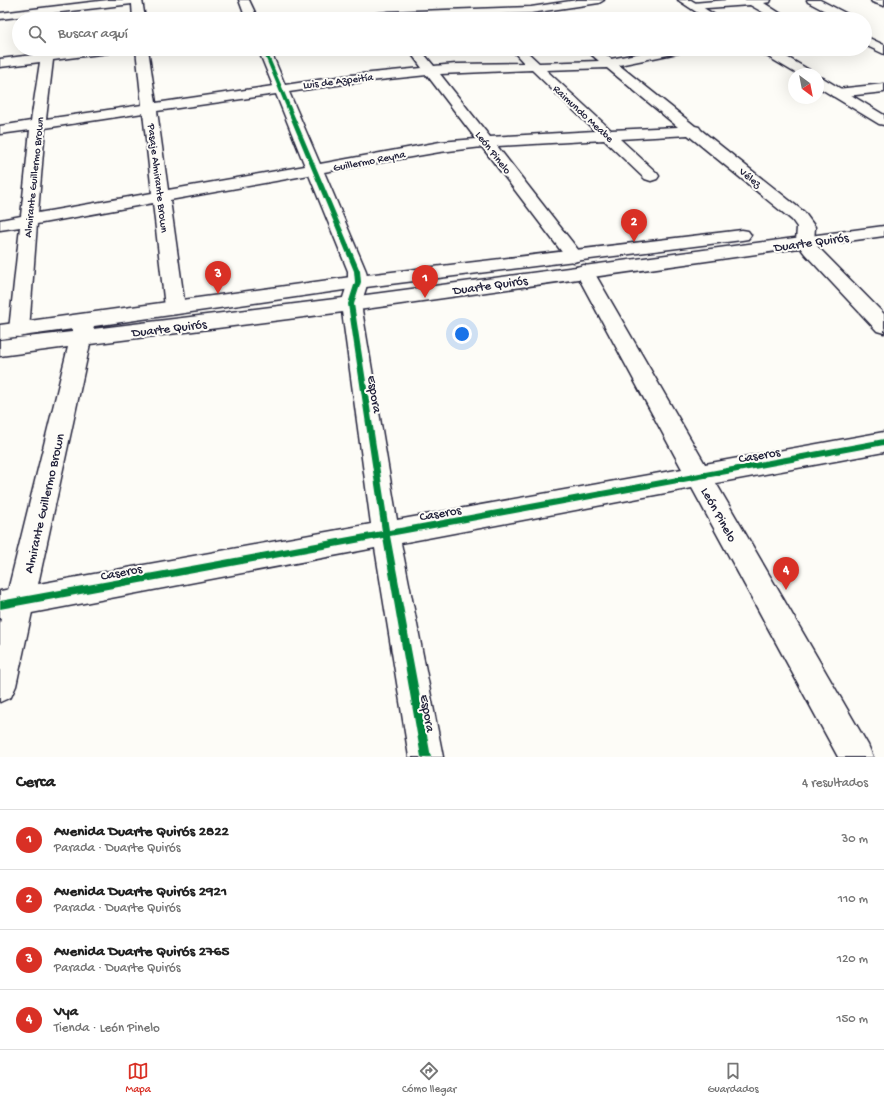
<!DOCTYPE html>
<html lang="es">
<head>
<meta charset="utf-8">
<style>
	:root { --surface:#fff; --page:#f2f2f2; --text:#222; --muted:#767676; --line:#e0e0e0; --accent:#d93025 }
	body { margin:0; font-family:"Gochi Hand",sans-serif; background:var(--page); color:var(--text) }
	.compass { position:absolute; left:788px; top:68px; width:36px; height:36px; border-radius:50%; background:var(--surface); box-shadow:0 4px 16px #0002; rotate:148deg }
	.you { position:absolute; left:462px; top:334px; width:14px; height:14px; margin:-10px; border:3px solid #fff; border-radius:50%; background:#1a73e8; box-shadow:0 0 0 6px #1a73e833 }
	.badge { display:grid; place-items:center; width:26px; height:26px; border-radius:50%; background:var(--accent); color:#fff; font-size:13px; font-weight:700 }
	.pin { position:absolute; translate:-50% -33px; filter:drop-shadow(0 1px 2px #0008) }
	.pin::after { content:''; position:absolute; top:21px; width:14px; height:12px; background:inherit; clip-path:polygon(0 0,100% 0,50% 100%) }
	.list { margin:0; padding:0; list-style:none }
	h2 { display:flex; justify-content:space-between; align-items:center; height:52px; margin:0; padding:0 16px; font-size:17px }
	h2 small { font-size:13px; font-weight:400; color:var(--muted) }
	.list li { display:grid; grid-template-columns:26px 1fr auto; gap:12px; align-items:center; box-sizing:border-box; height:60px; padding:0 16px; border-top:1px solid var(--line) }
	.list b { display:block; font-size:15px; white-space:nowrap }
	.list p { margin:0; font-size:13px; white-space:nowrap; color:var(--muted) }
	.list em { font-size:13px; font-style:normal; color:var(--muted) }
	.icon { flex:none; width:22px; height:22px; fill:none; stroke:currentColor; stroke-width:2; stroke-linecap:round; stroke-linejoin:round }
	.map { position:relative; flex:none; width:884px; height:757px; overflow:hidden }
	.search { position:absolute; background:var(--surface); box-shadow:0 4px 16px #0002; left:12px; right:12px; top:12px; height:44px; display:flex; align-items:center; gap:10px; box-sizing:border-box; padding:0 14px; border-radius:22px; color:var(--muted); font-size:15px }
	.sheet { height:292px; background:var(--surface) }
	nav { display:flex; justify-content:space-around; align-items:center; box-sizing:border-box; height:56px; border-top:1px solid var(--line); background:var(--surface); font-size:11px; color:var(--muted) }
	nav a { display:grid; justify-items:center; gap:2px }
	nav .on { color:var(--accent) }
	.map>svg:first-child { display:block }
</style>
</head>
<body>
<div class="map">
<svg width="884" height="757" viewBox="0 0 884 757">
	<rect width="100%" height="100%" fill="#fdfcf7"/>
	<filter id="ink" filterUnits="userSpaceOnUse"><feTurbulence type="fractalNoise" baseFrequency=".025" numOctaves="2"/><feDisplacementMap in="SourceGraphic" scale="8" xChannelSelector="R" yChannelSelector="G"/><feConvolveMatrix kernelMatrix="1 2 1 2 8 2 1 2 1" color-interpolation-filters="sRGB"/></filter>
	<g filter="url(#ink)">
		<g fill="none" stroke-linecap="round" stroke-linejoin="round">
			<defs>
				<path id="minor" d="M 108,0 L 142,0 L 145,19 L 133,19 L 132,4 L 0,19 L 0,13 Z
					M 239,0 L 249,0 L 258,19 L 246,19 Z
					M 577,0 L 604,0 L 599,3 L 531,13 L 345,19 L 351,16 L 389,12 L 531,7 Z
					M 727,0 L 771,0 L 770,2 L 764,3 L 789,19 L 775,19 L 750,5 L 693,9 L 688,6 L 693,3 Z
					M 807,0 L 820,0 L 853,17 L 855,19 L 840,19 L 808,2 Z
					M 871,0 L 884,0 L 884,6 L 872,2 Z
					M 865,36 L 884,45 L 884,54 L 865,45 Z
					M 42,49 L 54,49 L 54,52 L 80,49 L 114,49 L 112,52 L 108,53 L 53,60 L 46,119 L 142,105 L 136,49 L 148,49 L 156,103 L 273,86 L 258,49 L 270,49 L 285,85 L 351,75 L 422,68 L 408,49 L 420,49 L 434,66 L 456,64 L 524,63 L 511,49 L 524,49 L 539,63 L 599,61 L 585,49 L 599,49 L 611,59 L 661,49 L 684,49 L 682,52 L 678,53 L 619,65 L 695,126 L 699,127 L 701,130 L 804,212 L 815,227 L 814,242 L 817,246 L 884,314 L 884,333 L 877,331 L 805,254 L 796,242 L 797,227 L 792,220 L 688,135 L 620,139 L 657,173 L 659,176 L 657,179 L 651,181 L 645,179 L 604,140 L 497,146 L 583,256 L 580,260 L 574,262 L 568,260 L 482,147 L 440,152 L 324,172 L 366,271 L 368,282 L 361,304 L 397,520 L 682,469 L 575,271 L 577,267 L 584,265 L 591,267 L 705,464 L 884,432 L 884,452 L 716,483 L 868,745 L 873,757 L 838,757 L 692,488 L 401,543 L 443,757 L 409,757 L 375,548 L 0,619 L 0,591 L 371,524 L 341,304 L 348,282 L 348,271 L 309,175 L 170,200 L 185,307 L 182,312 L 175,314 L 168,312 L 165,307 L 153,203 L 37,224 L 29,330 L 26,335 L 19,337 L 12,335 L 9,330 L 20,227 L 0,230 L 0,220 L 21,216 L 30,130 L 0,134 L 0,126 L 31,121 L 40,62 L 0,67 L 0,59 L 41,54 ZM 607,68 L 678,127 L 611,130 L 546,70 ZM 532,70 L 595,131 L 490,137 L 440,74 ZM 427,75 L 476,139 L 440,142 L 320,164 L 289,92 L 351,83 ZM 276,94 L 305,166 L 168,190 L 157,111 ZM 143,113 L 152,193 L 38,213 L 45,128 Z
					M 884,84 L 884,92 L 837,97 L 832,96 L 830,93 L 832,90 L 837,89 Z"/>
				<path id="major" d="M 678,0 L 691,0 L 721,19 L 707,19 Z
					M 758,49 L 773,49 L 811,71 L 812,74 L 797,74 L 760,52 Z
					M 818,77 L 823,78 L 884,115 L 884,125 L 879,124 L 818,87 Z
					M 884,226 L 884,236 L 351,311 L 90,344 L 16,686 L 11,697 L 0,702 L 0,623 L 68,347 L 0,356 L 0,340 L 72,332 L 73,329 L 0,339 L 0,325 L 358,276 L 742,230 L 748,231 L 751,235 L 748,239 L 742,240 L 358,288 L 94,326 L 93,329 L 351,297 Z"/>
			</defs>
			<!-- minor casing -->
			<use href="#minor" stroke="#22223b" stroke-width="3"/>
			<!-- major casing -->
			<use href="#major" stroke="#22223b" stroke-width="3"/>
			<!-- minor -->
			<use href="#minor" fill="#fdfcf7" fill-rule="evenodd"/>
			<!-- major -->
			<use href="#major" fill="#fdfcf7" fill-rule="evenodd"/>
			<defs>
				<path id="cycleway" d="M 262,49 L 266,49 L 360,271 L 361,282 L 354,304 L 389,530 L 884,439 L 884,445 L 390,536 L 431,757 L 421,757 L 383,538 L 0,609 L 0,601 L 382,531 L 348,304 L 355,282 L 354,271 Z"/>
			</defs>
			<!-- cycleway casing -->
			<use href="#cycleway" stroke="#fdfcf7" stroke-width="2"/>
			<!-- cycleway -->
			<use href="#cycleway" fill="#00873e" fill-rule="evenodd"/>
		</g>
	</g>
	<g text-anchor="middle" stroke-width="4" stroke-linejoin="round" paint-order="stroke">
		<!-- far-street labels -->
		<g font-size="11" fill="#22223b" stroke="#fdfcf7">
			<text transform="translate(338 80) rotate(-7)" y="4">Luis de Azpeitía</text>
			<text transform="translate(584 113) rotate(43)" y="4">Raimundo Meabe</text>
			<text transform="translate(494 152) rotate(52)" y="4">León Pinelo</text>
			<text transform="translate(369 160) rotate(-11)" y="4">Guillermo Reyna</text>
			<text transform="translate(33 177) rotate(-84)" y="4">Almirante Guillermo Brown</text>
			<text transform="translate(751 177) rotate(39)" y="4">Vélez</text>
			<text transform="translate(159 178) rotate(83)" y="4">Pasaje Almirante Brown</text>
		</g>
		<!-- street labels -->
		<g font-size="13" fill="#22223b" stroke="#fdfcf7">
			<text transform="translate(811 241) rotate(-8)" y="5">Duarte Quirós</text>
			<text transform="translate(490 284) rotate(-8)" y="5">Duarte Quirós</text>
			<text transform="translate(169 327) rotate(-7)" y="5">Duarte Quirós</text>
			<text transform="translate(376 394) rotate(81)" y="5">Espora</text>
			<text transform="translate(759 454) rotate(-10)" y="5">Caseros</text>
			<text transform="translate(43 503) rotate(-77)" y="5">Almirante Guillermo Brown</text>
			<text transform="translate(440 512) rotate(-10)" y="5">Caseros</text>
			<text transform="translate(720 514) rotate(61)" y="5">León Pinelo</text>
			<text transform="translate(121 571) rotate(-11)" y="5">Caseros</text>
			<text transform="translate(429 713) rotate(80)" y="5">Espora</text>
		</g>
	</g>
</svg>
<svg class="compass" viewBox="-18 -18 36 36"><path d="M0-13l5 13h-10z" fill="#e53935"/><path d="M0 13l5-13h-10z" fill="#767676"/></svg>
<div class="you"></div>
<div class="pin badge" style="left:425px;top:298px">1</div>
<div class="pin badge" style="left:634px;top:242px">2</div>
<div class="pin badge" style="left:218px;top:294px">3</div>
<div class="pin badge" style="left:786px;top:590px">4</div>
<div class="search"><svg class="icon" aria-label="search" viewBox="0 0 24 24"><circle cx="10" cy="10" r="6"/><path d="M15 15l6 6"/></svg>Buscar aquí</div>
</div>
<section class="sheet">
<h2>Cerca<small>4 resultados</small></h2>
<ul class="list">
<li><span class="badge">1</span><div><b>Avenida Duarte Quirós 2822</b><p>Parada · Duarte Quirós</p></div><em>30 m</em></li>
<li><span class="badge">2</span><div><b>Avenida Duarte Quirós 2921</b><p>Parada · Duarte Quirós</p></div><em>110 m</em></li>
<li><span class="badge">3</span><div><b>Avenida Duarte Quirós 2765</b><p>Parada · Duarte Quirós</p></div><em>120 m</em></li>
<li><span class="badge">4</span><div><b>Vya</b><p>Tienda · León Pinelo</p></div><em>150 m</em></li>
</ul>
</section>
<nav>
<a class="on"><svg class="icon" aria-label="map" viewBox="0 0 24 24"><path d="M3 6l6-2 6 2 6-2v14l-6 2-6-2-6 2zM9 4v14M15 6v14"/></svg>Mapa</a>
<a><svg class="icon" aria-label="directions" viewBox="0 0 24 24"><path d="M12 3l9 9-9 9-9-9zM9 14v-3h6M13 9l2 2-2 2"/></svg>Cómo llegar</a>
<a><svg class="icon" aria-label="saved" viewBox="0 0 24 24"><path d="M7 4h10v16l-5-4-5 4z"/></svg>Guardados</a>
</nav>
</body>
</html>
